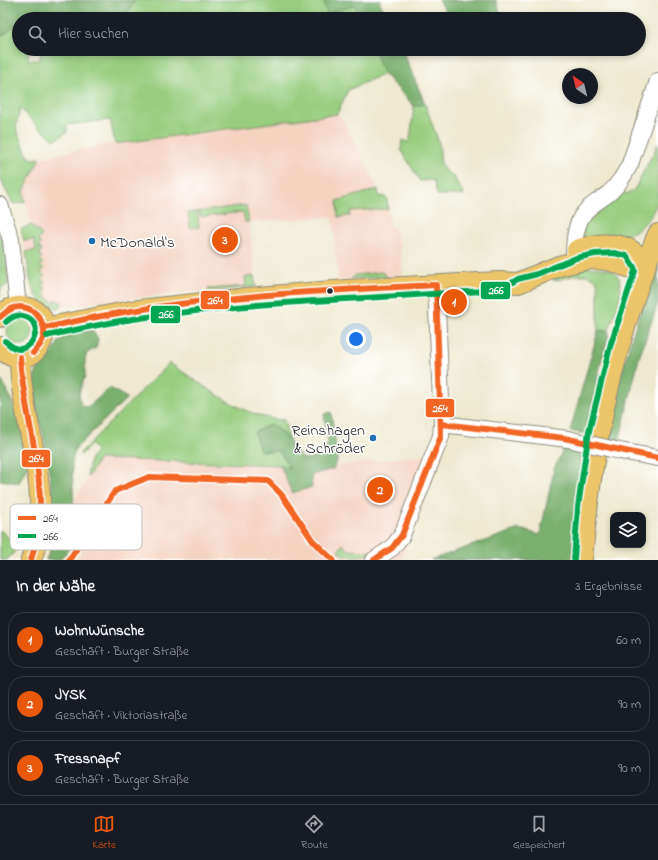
<!DOCTYPE html>
<html lang="de">
<head>
<meta charset="utf-8">
<style>
	:root { --surface:#171b24; --page:#20242c; --text:#f1f3f6; --muted:#9ea1a6; --line:#363941; --accent:#ea580c }
	body { margin:0; font-family:"Indie Flower",sans-serif; background:var(--page); color:var(--text) }
	.controls { position:absolute; right:12px; bottom:12px; display:grid; overflow:hidden; border-radius:8px; box-shadow:0 2px 6px #0003 }
	.controls button { width:36px; height:36px; display:grid; place-items:center; padding:0; border:0; border-bottom:1px solid var(--line); background:var(--surface); color:var(--text); font:20px sans-serif }
	.compass { position:absolute; left:562px; top:68px; width:36px; height:36px; border-radius:50%; background:var(--surface); box-shadow:0 2px 6px #0003; rotate:325deg }
	.you { position:absolute; left:356px; top:339px; width:14px; height:14px; margin:-10px; border:3px solid #fff; border-radius:50%; background:#1a73e8; box-shadow:0 0 0 6px #1a73e833 }
	.badge { display:grid; place-items:center; width:26px; height:26px; border-radius:50%; background:var(--accent); color:#fff; font-size:13px; font-weight:700 }
	.pin { position:absolute; translate:-50% -50%; border:2px solid #fff; box-shadow:0 1px 4px #0006 }
	.list { margin:0; padding:0; list-style:none }
	h2 { display:flex; justify-content:space-between; align-items:center; height:52px; margin:0; padding:0 16px; font-size:17px }
	h2 small { font-size:13px; font-weight:400; color:var(--muted) }
	.list li { display:grid; grid-template-columns:26px 1fr auto; gap:12px; align-items:center; box-sizing:border-box; height:56px; margin:0 8px 8px; padding:0 8px; border:1px solid var(--line); border-radius:16px }
	.list b { display:block; font-size:15px; white-space:nowrap }
	.list p { margin:0; font-size:13px; white-space:nowrap; color:var(--muted) }
	.list em { font-size:13px; font-style:normal; color:var(--muted) }
	.icon { flex:none; width:22px; height:22px; fill:none; stroke:currentColor; stroke-width:2; stroke-linecap:round; stroke-linejoin:round }
	.map { position:relative; flex:none; width:658px; height:560px; overflow:hidden }
	.search { position:absolute; background:var(--surface); box-shadow:0 2px 6px #0003; left:12px; right:12px; top:12px; height:44px; display:flex; align-items:center; gap:10px; box-sizing:border-box; padding:0 14px; border-radius:22px; color:var(--muted); font-size:15px }
	.sheet { height:244px; background:var(--surface) }
	nav { display:flex; justify-content:space-around; align-items:center; box-sizing:border-box; height:56px; border-top:1px solid var(--line); background:var(--surface); font-size:11px; color:var(--muted) }
	nav a { display:grid; justify-items:center; gap:2px }
	nav .on { color:var(--accent) }
	.map>svg:first-child { display:block }
</style>
</head>
<body>
<div class="map">
<svg width="658" height="560" viewBox="0 0 658 560">
	<rect width="100%" height="100%" fill="#fff"/>
	<filter id="ink" filterUnits="userSpaceOnUse"><feTurbulence type="fractalNoise" baseFrequency=".025" numOctaves="2"/><feDisplacementMap in="SourceGraphic" scale="8" xChannelSelector="R" yChannelSelector="G"/><feConvolveMatrix kernelMatrix="1 2 1 2 8 2 1 2 1" color-interpolation-filters="sRGB"/></filter>
	<filter id="wash" filterUnits="userSpaceOnUse"><feTurbulence type="fractalNoise" baseFrequency=".012" numOctaves="4" result="noise"/><feDisplacementMap in="SourceGraphic" scale="16" xChannelSelector="R" yChannelSelector="G"/><feGaussianBlur stdDeviation="0.9" result="paint"/><feColorMatrix in="noise" values="0 0 0 0 0 0 0 0 0 0 0 0 0 0 0 0 0 1.4 0 .05"/><feComposite in="paint" operator="in"/></filter>
	<g filter="url(#wash)">
		<rect width="100%" height="100%" fill="#eee9cf"/>
		<!-- built -->
		<path fill="#f4d3c1" d="M 337,114 L 344,121 L 372,176 L 378,189 L 378,197 L 384,196 L 387,199 L 390,227 L 395,227 L 397,243 L 399,243 L 403,276 L 338,281 L 333,217 L 249,222 L 256,287 L 174,293 L 56,308 L 46,304 L 35,295 L 32,290 L 21,229 L 31,224 L 24,191 L 40,158 L 103,145 Z
			M 444,452 L 400,560 L 76,560 L 85,545 L 75,541 L 73,506 L 76,498 L 99,459 L 280,465 L 299,471 Z"/>
		<!-- green -->
		<path fill="#98cd7f" stroke="#627c55" d="M 135,0 L 323,0 L 328,14 L 356,5 L 361,19 L 124,19 Z
			M 19,21 L 19,49 L 29,49 L 28,60 L 39,60 L 42,49 L 374,49 L 384,74 L 348,90 L 337,114 L 115,144 L 110,120 L 67,125 L 67,132 L 55,140 L 38,127 L 20,108 L 16,129 L 28,156 L 32,159 L 40,158 L 24,191 L 25,202 L 13,204 L 0,179 L 0,36 L 6,33 Z
			M 425,104 L 439,143 L 441,164 L 444,170 L 454,177 L 464,195 L 437,195 L 433,180 L 420,181 L 401,150 L 402,140 L 408,142 L 410,140 L 414,106 Z
			M 658,144 L 658,202 L 650,217 L 639,229 L 623,237 L 584,239 L 582,236 L 586,220 L 620,190 L 627,194 L 634,190 Z
			M 378,189 L 379,197 L 384,196 L 387,199 L 388,209 L 350,211 L 350,216 L 338,217 L 337,201 Z
			M 246,205 L 249,222 L 245,222 L 243,212 L 201,217 L 200,214 L 198,214 L 199,227 L 190,228 L 188,213 Z
			M 0,219 L 3,226 L 8,284 L 1,288 L 0,297 Z
			M 31,225 L 42,235 L 38,241 L 41,244 L 38,247 L 42,250 L 39,254 L 42,257 L 40,260 L 43,263 L 40,266 L 44,269 L 41,273 L 45,276 L 42,279 L 45,282 L 43,285 L 46,288 L 44,291 L 47,294 L 45,296 L 54,303 L 56,300 L 62,302 L 60,308 C 29,308 30,274 26,252 L 36,250 L 34,240 L 24,241 L 21,229 Z
			M 586,267 C 593,268 608,267 614,272 C 630,283 613,318 608,331 L 598,331 L 598,285 C 594,267 566,278 554,281 L 554,278 Z
			M 382,272 L 388,277 L 351,279 L 355,275 Z
			M 254,276 L 256,287 L 208,291 L 208,289 L 246,286 L 245,277 Z
			M7 332a13 13 0 1 1 26 0a13 13 0 1 1-26 0Z
			M 169,363 C 203,384 244,419 284,420 L 289,440 L 272,424 L 279,451 L 291,469 L 280,465 L 99,459 L 88,477 L 87,475 L 90,460 L 96,450 L 91,445 L 81,455 L 80,453 Z
			M 0,530 L 19,547 L 7,560 L 0,560 Z
			M 343,544 L 348,550 L 375,552 C 367,557 343,559 338,551 Z"/>
		<!-- forest -->
		<path fill="#7ab06e" stroke="#526e4c" d="M 0,0 L 135,0 L 124,19 L 114,19 L 96,15 L 93,19 L 32,19 L 27,15 C 19,21 11,31 0,36 Z
			M 323,0 L 381,0 L 379,1 L 388,19 L 361,19 L 355,5 L 327,14 Z
			M 439,0 L 496,0 L 502,19 L 455,19 L 448,15 Z
			M 374,49 L 402,49 L 425,104 L 414,106 L 384,74 Z
			M 658,266 L 658,303 L 639,358 L 619,442 L 606,438 C 619,380 634,321 658,266 Z
			M 93,330 L 98,339 L 96,348 L 87,353 L 85,359 L 85,376 L 79,393 L 81,406 L 88,407 L 110,388 L 127,398 L 75,449 L 72,462 L 75,541 L 60,560 L 46,560 L 50,550 L 53,517 L 50,477 L 44,439 L 33,396 L 35,375 L 41,362 L 53,351 L 60,340 L 71,334 Z
			M 598,331 L 608,331 L 609,334 L 600,366 L 587,434 L 570,431 Z
			M 0,379 C 11,391 27,444 28,460 C 29,467 21,477 19,483 L 0,480 Z
			M 331,412 L 338,458 L 333,469 L 311,475 L 312,487 L 292,493 L 280,465 L 290,468 L 279,451 L 260,451 L 254,432 L 272,424 L 289,440 L 301,458 L 311,459 L 324,453 L 328,442 L 324,414 Z
			M 564,448 L 582,456 L 572,560 L 431,560 L 519,529 L 540,535 L 554,469 Z"/>
	</g>
	<g filter="url(#ink)">
		<g fill="none" stroke-linecap="round" stroke-linejoin="round">
			<defs>
				<path id="minor" d="M 0,205 L 11,240 L 18,307
					M 574,261 C 574,247 574,229 582,216 C 588,206 599,201 608,194 C 618,186 624,175 630,164 L 658,81
					M 442,424 L 568,439
					M 620,451 L 658,458
					M 374,560 L 392,548 L 402,535 L 441,436 L 442,424 L 436,285"/>
				<path id="major" d="M 577,250 C 600,242 641,239 643,272
					M 0,317 C 5,310 13,306 22,307 C 68,310 34,385 0,347
					M 45,328 L 131,311 L 247,298 L 346,290 L 498,282 L 518,283 L 559,266 L 588,259 L 608,260 L 643,272
					M 20,357 C 20,426 57,492 31,560
					M 582,560 C 591,446 614,340 658,234"/>
			</defs>
			<!-- minor casing -->
			<use href="#minor" stroke="#8c8a7d" stroke-width="18"/>
			<!-- major casing -->
			<use href="#major" stroke="#8c8a7d" stroke-width="22"/>
			<!-- minor -->
			<use href="#minor" stroke="#fff" stroke-width="16"/>
			<!-- major -->
			<use href="#major" stroke="#edc569" stroke-width="20"/>
			<defs>
				<path id="minor-bridge" d="M 568,439 L 620,451"/>
			</defs>
			<!-- minor-bridge casing -->
			<use href="#minor-bridge" stroke="#8c8a7d" stroke-width="18" stroke-linecap="butt"/>
			<!-- minor-bridge -->
			<use href="#minor-bridge" stroke="#fff" stroke-width="16"/>
			<defs>
				<path id="bus-1" d="M 0,317 C 6,312 11,307 19,307 C 37,306 50,328 41,343 C 39,347 36,350 33,353
					M 45,328 C 172,297 306,292 436,285 L 441,436 L 402,535 L 392,548 L 374,560
					M 20,357 C 23,408 41,458 40,509 C 40,527 36,543 31,560
					M 442,424 L 564,438 L 658,458
					M 69,560 L 115,491 L 149,477 L 268,481 L 281,494 L 313,541 L 333,560"/>
				<path id="bus-2" d="M 47,336 C 75,330 104,323 133,319 C 254,301 377,298 499,290 L 518,279 L 537,274 L 576,258 L 595,254 L 614,253 L 627,256 L 634,267 L 635,271 L 611,343 L 589,431 L 578,507 L 574,559
					M 5,341 C 8,343 11,347 15,348 C 31,355 48,322 23,316 C 16,314 11,317 6,322"/>
			</defs>
			<!-- bus-1 casing -->
			<use href="#bus-1" stroke="#fff" stroke-width="9"/>
			<!-- bus-2 casing -->
			<use href="#bus-2" stroke="#fff" stroke-width="9"/>
			<!-- bus-1 -->
			<use href="#bus-1" stroke="#f26522" stroke-width="6"/>
			<!-- bus-2 -->
			<use href="#bus-2" stroke="#00a651" stroke-width="6"/>
		</g>
	</g>
	<!-- markers -->
	<g fill="#1f6fb2" stroke="#fff" stroke-width="1.5">
		<circle cx="92" cy="241" r="4"/>
		<circle cx="373" cy="438" r="4"/>
	</g>
	<circle fill="#2b2b2b" stroke="#fff" stroke-width="1.5" cx="330" cy="291" r="3.5"/>
	<g text-anchor="middle" stroke-width="3" stroke-linejoin="round" paint-order="stroke">
		<!-- poi labels -->
		<g font-size="16" fill="#2b2b2b" stroke="#fff" text-anchor="start">
			<text x="100" y="247">McDonald's</text>
			<text x="365" y="435" text-anchor="end">Reinshagen<tspan x="365" dy="18">&amp; Schröder</tspan></text>
		</g>
	</g>
	<!-- legend -->
	<rect x="10" y="504" width="132" height="46" rx="6" fill="#fff" stroke="#bfbfbf" stroke-width="1"/>
	<rect x="18" y="516" width="18" height="4" fill="#f26522"/>
	<rect x="18" y="534" width="18" height="4" fill="#00a651"/>
	<g font-size="11" fill="#2b2b2b">
		<text x="43" y="522">264</text>
		<text x="43" y="540">266</text>
	</g>
	<g stroke="#fff" stroke-width="1.5">
		<rect x="480" y="281" width="31" height="19" rx="4" fill="#00a651"/>
		<rect x="200" y="290" width="30" height="20" rx="4" fill="#f26522"/>
		<rect x="150" y="305" width="31" height="19" rx="4" fill="#00a651"/>
		<rect x="425" y="398" width="30" height="20" rx="4" fill="#f26522"/>
		<rect x="21" y="449" width="30" height="19" rx="4" fill="#f26522"/>
	</g>
	<g font-size="11" text-anchor="middle" font-weight="bold" fill="#fff">
		<text x="496" y="294">266</text>
		<text x="215" y="304">264</text>
		<text x="166" y="318">266</text>
		<text x="440" y="412">264</text>
		<text x="36" y="462">264</text>
	</g>
</svg>
<div class="controls">
<button><svg class="icon" aria-label="layers" viewBox="0 0 24 24"><path d="M12 4l9 5-9 5-9-5zM3 14l9 5 9-5"/></svg></button>
</div>
<svg class="compass" viewBox="-18 -18 36 36"><path d="M0-13l5 13h-10z" fill="#e53935"/><path d="M0 13l5-13h-10z" fill="#9ea1a6"/></svg>
<div class="you"></div>
<div class="pin badge" style="left:454px;top:302px">1</div>
<div class="pin badge" style="left:380px;top:490px">2</div>
<div class="pin badge" style="left:225px;top:240px">3</div>
<div class="search"><svg class="icon" aria-label="search" viewBox="0 0 24 24"><circle cx="10" cy="10" r="6"/><path d="M15 15l6 6"/></svg>Hier suchen</div>
</div>
<section class="sheet">
<h2>In der Nähe<small>3 Ergebnisse</small></h2>
<ul class="list">
<li><span class="badge">1</span><div><b>WohnWünsche</b><p>Geschäft · Burger Straße</p></div><em>60 m</em></li>
<li><span class="badge">2</span><div><b>JYSK</b><p>Geschäft · Viktoriastraße</p></div><em>90 m</em></li>
<li><span class="badge">3</span><div><b>Fressnapf</b><p>Geschäft · Burger Straße</p></div><em>90 m</em></li>
</ul>
</section>
<nav>
<a class="on"><svg class="icon" aria-label="map" viewBox="0 0 24 24"><path d="M3 6l6-2 6 2 6-2v14l-6 2-6-2-6 2zM9 4v14M15 6v14"/></svg>Karte</a>
<a><svg class="icon" aria-label="directions" viewBox="0 0 24 24"><path d="M12 3l9 9-9 9-9-9zM9 14v-3h6M13 9l2 2-2 2"/></svg>Route</a>
<a><svg class="icon" aria-label="saved" viewBox="0 0 24 24"><path d="M7 4h10v16l-5-4-5 4z"/></svg>Gespeichert</a>
</nav>
</body>
</html>
